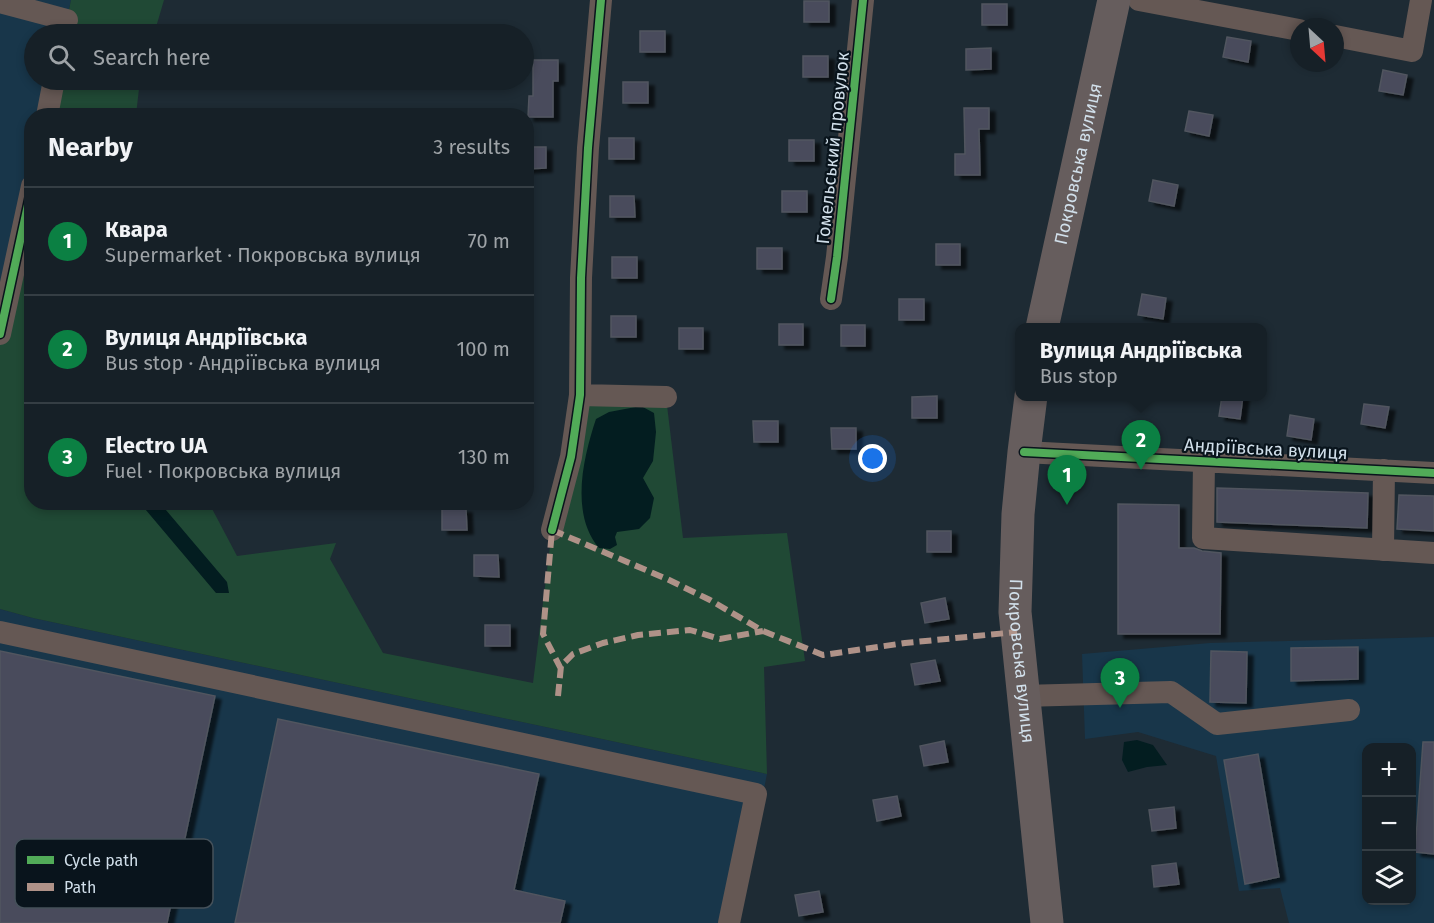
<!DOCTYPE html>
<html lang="en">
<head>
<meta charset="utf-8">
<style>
	:root { --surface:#162027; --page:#232d33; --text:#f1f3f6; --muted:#9ea3a7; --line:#353e44; --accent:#0b8043 }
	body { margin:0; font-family:"Fira Sans",sans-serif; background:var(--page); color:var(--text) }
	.controls { position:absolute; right:18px; bottom:18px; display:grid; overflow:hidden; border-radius:12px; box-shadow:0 3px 9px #0003 }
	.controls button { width:54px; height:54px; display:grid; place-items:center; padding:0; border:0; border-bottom:2px solid var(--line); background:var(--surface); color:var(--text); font:30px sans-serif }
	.compass { position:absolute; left:1290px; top:18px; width:54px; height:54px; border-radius:50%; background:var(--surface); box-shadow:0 3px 9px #0003; rotate:154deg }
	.you { position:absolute; left:873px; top:459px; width:21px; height:21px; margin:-15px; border:4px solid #fff; border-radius:50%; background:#1a73e8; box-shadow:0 0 0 9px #1a73e833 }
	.badge { display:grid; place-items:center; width:39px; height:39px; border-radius:50%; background:var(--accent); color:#fff; font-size:20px; font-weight:700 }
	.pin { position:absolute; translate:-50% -50px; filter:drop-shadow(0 2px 3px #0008) }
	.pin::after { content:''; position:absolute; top:32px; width:21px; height:18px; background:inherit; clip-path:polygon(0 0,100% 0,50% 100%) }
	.popup { position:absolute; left:1015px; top:323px; width:252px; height:78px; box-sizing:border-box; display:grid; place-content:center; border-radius:12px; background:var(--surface); filter:drop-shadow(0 2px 4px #0005); font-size:20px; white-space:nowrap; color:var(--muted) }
	.popup b { font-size:22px; color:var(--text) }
	.popup::after { content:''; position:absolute; left:50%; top:100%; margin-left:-12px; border:12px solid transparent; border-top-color:var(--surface) }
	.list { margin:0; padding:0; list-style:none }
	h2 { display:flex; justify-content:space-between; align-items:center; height:78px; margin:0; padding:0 24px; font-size:26px }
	h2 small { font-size:20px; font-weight:400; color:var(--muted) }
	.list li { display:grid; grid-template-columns:39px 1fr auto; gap:18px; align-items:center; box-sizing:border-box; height:108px; padding:0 24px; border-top:2px solid var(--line) }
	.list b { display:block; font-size:22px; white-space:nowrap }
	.list p { margin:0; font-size:20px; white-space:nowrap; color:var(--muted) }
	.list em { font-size:20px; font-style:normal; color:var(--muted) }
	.icon { flex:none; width:33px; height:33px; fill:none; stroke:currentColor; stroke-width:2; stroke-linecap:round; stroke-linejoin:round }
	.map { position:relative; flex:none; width:1434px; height:923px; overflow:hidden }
	.search { position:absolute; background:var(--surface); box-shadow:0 3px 9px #0003; left:24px; top:24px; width:510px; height:66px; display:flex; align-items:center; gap:15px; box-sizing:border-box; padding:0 21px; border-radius:33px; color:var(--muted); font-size:22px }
	.panel { position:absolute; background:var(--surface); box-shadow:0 3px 9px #0003; left:24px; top:108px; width:510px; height:402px; border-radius:24px }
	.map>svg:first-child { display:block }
</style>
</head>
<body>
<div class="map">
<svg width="1434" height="923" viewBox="0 0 1434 923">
	<defs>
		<filter id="shadow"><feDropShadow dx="6" dy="4" stdDeviation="1.5" flood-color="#0009"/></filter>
	</defs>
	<rect width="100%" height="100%" fill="#1e2b34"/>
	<!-- built -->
	<path fill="#18364a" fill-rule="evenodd" d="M 0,0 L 71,0 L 64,34 L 34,34 L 34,80 L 54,80 L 47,115 L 32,116 L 31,186 L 0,334 Z
		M 0,609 L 33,618 L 767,774 L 737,923 L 0,923 Z
		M 1434,637 L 1434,923 L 1289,923 L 1280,888 L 1239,891 L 1216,756 L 1138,732 L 1085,739 L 1082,654 L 1210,643 ZM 1366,748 L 1412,748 L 1412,900 L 1366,900 Z"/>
	<!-- green -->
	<path fill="#204935" d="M 71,0 L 164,0 L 154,34 L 64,34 Z
		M 54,80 L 140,80 L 136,115 L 47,116 Z
		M 31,186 L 32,502 L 209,503 L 237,556 L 336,543 L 330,559 L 383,653 L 533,683 L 552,530 L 580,395 L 666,397 L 683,538 L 787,533 L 805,661 L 764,667 L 767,774 L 33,618 L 0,609 L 0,334 Z"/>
	<!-- water -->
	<path fill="#031d20" d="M 641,406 L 654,413 L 656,432 L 653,461 L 643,478 L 654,498 L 650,518 L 639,529 L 617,532 L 615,537 L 617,545 L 610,549 L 599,548 C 570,514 583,458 596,419 L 609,412 Z
		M 140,503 L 160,503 L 227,582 L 229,593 L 216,593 Z
		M 1137,740 L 1153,745 L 1167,765 L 1147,767 L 1128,772 L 1122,760 L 1124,742 Z"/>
	<!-- building -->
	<path fill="#494c5c" stroke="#51555f" stroke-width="1.5" filter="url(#shadow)" d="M 804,1 L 829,1 L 829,22 L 804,22 Z
		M 982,4 L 1007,4 L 1007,25 L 982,25 Z
		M 640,31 L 665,31 L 665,52 L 640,52 Z
		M 1227,37 L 1251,41 L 1248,62 L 1223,57 Z
		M 991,48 L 991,69 L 966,70 L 966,49 Z
		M 803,56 L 828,56 L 828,77 L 803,77 Z
		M 533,60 L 558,60 L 558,81 L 553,81 L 553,117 L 528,117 L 529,96 L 533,96 Z
		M 1383,70 L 1407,75 L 1403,95 L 1379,91 Z
		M 623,82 L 648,82 L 648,103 L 623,103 Z
		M 964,108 L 989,108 L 989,129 L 979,129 L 980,175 L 955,175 L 955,154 L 965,154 Z
		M 1189,111 L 1213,115 L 1209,136 L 1185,131 Z
		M 609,138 L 634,138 L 634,159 L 609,159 Z
		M 789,140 L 814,140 L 814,161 L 789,161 Z
		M 526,147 L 546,147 L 546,168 L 526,169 Z
		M 1153,180 L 1178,185 L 1174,206 L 1149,201 Z
		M 782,191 L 807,191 L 807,212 L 782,212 Z
		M 610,196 L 634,196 L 635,217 L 610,217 Z
		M 936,244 L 960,244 L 960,265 L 936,265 Z
		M 757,248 L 782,248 L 782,269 L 757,269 Z
		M 612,257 L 637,257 L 637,278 L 612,278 Z
		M 1142,294 L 1166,298 L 1163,319 L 1138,315 Z
		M 899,299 L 924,299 L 924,320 L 899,320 Z
		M 611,316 L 636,316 L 636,337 L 611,337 Z
		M 779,324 L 803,324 L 803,345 L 779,345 Z
		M 841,325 L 865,325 L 865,346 L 841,346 Z
		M 679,328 L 703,328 L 703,349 L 679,349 Z
		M 937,396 L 937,418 L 912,418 L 912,397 Z
		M 1222,396 L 1243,396 L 1240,419 L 1219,416 Z
		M 1364,404 L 1389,407 L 1385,428 L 1361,424 Z
		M 1290,415 L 1314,419 L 1311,440 L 1287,436 Z
		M 753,421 L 778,421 L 778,442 L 754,442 Z
		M 831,428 L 856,428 L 856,449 L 832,449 Z
		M 1217,488 L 1368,493 L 1367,528 L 1217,522 Z
		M 1399,495 L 1434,496 L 1434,531 L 1397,529 Z
		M 1118,504 L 1179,505 L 1179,548 L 1194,548 L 1202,551 L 1221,553 L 1220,634 L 1118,634 Z
		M 442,509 L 466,509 L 467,530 L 442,530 Z
		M 927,531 L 951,531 L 951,552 L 927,552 Z
		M 474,555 L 498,555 L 499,577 L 474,576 Z
		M 945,598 L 949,619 L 925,623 L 921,603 Z
		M 485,625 L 510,625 L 510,646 L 485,646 Z
		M 1358,647 L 1358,679 L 1291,681 L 1291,648 Z
		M 0,651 L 215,696 L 167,923 L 0,923 Z
		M 1211,651 L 1247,652 L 1246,703 L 1210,702 Z
		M 935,660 L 940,681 L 915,685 L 911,664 Z
		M 278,719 L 539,774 L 514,890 L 565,901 L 560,923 L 235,923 Z
		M 944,741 L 948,762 L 924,766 L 920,746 Z
		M 1423,742 L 1434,742 L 1434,854 L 1415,852 Z
		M 1258,754 L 1279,877 L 1245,884 L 1224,760 Z
		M 897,796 L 901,816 L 877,821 L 873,800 Z
		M 1174,807 L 1176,828 L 1152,831 L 1149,810 Z
		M 1176,863 L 1179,884 L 1154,887 L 1152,866 Z
		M 819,891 L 823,912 L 799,916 L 795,895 Z"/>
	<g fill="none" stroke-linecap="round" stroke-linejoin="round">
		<!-- minor -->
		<path stroke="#655854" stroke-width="22" d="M 1139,0 L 1299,30
			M 0,2 L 67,20
			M 1335,36 L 1412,51 L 1421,0
			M 47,116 L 54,80
			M 831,299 L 837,257 L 863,0
			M 0,334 L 32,186
			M 580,395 L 666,397
			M 1024,452 L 1434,473
			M 1204,461 L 1203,538 L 1434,553
			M 552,530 L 571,457 L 580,395 L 581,278 L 588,148 L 601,0
			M 1383,550 L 1384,470
			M 0,632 L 756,794 L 729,923
			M 1022,696 L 1171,692 L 1217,724 L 1349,710"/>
		<!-- highway -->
		<g stroke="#665d5d" stroke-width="33">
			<path id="s1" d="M 1042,328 L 1114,0"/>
			<path id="s2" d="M 1031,396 L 1024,452 L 1018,514 L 1015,612 L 1047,923"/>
		</g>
		<!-- quiet -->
		<path stroke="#af9288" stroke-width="6" stroke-dasharray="12 6" stroke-linecap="butt" d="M 561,669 L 543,634 L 552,530 L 667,579 L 710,600 L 763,631 L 823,655 L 905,643 L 1017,632
			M 558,696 L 561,666 L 573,654 L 603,643 L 638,635 L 690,630 L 720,639 L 763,631"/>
		<defs>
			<path id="cycleway" d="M 831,299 L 837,257 L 863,0
				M 0,334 L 32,186
				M 1024,452 L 1434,473
				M 552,530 L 571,457 L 580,395 L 581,278 L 588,148 L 601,0"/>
		</defs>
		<!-- cycleway casing -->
		<use href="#cycleway" stroke="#09141c" stroke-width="11"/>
		<!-- cycleway -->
		<use href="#cycleway" stroke="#51ab58" stroke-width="8"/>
	</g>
	<g text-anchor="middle" stroke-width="4.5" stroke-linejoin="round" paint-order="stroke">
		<!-- street labels -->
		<g font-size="18" fill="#d1dfea" stroke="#09141c">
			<text transform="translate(833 148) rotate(-84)" y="6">Гомельський провулок</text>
			<text dy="6" stroke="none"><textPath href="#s1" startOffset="168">Покровська вулиця</textPath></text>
			<text transform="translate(1266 449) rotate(3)" y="6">Андріївська вулиця</text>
			<text dy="6" stroke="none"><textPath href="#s2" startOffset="266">Покровська вулиця</textPath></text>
		</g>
	</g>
	<!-- legend -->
	<rect x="15" y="839" width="198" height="69" rx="9" fill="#09141c" stroke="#45515a" stroke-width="1.5"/>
	<rect x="27" y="856" width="27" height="8" fill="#51ab58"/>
	<rect x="27" y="883" width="27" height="8" fill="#af9288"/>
	<g font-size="16" fill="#d1dfea">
		<text x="64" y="866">Cycle path</text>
		<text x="64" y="893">Path</text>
	</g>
</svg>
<div class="controls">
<button>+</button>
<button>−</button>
<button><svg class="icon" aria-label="layers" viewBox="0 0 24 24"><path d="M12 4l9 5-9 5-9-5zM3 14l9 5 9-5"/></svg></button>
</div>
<svg class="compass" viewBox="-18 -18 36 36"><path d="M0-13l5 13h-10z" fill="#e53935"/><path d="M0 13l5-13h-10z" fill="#9ea3a7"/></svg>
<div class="you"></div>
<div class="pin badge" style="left:1067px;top:505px">1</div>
<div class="pin badge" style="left:1141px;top:470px">2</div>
<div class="popup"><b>Вулиця Андріївська</b>Bus stop</div>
<div class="pin badge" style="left:1120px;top:708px">3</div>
<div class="search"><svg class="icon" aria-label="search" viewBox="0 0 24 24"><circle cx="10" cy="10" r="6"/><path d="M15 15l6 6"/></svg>Search here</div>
<section class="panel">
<h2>Nearby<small>3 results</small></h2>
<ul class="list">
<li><span class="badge">1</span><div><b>Квара</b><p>Supermarket · Покровська вулиця</p></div><em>70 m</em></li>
<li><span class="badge">2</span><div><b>Вулиця Андріївська</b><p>Bus stop · Андріївська вулиця</p></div><em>100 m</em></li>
<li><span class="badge">3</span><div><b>Electro UA</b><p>Fuel · Покровська вулиця</p></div><em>130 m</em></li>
</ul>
</section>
</div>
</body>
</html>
